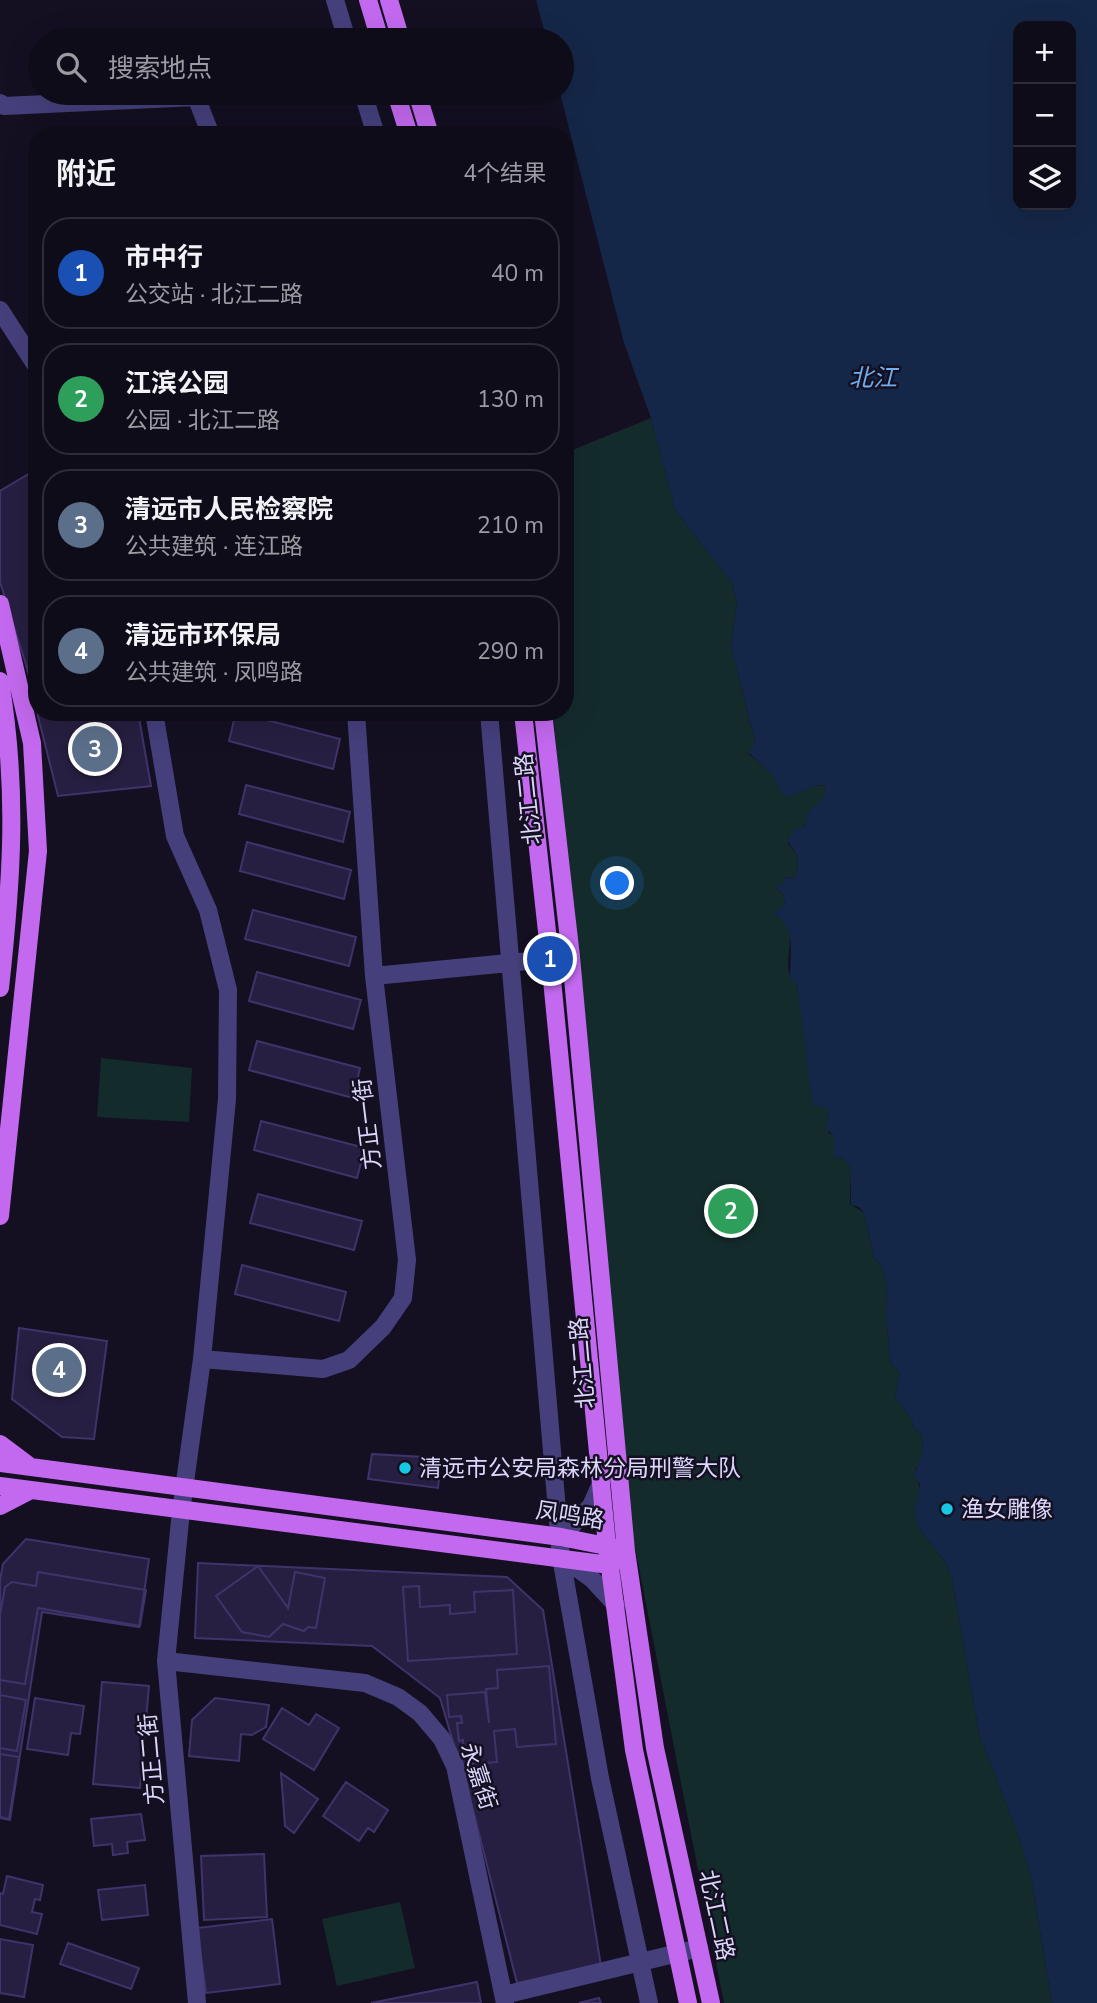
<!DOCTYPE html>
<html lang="zh">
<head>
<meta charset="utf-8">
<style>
	:root { --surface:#0f0c1a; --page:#181523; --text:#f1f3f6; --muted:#9b9ba2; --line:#2f2c39; --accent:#18c7e4 }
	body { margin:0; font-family:"Nunito Sans","Noto Sans SC",sans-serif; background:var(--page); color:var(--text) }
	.controls { position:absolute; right:21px; top:21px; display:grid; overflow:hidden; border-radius:14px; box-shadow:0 7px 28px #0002 }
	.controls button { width:63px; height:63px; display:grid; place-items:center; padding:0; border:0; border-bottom:2px solid var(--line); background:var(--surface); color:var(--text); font:35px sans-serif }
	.you { position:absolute; left:618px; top:884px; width:24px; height:24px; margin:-18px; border:5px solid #fff; border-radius:50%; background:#1a73e8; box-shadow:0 0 0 10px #1a73e833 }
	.badge { display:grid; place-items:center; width:46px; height:46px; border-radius:50%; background:var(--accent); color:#fff; font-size:23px; font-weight:700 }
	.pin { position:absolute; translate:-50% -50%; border:4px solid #fff; box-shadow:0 2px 7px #0006 }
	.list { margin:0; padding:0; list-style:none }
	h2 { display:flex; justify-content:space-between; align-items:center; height:91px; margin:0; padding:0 28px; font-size:30px }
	h2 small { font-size:23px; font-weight:400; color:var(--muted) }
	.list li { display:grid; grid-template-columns:46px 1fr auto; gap:21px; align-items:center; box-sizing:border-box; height:112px; margin:0 14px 14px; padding:0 14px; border:2px solid var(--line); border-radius:28px }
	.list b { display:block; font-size:26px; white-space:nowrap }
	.list p { margin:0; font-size:23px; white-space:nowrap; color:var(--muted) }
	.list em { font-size:23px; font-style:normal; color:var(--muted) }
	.icon { flex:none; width:38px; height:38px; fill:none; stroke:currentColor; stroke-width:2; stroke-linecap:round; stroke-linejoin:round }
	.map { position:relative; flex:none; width:1097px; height:2003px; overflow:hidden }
	.search { position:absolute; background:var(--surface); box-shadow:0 7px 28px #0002; left:28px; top:28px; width:546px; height:77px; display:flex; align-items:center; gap:18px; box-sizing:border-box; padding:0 24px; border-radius:38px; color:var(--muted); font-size:26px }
	.panel { position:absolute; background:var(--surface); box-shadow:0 7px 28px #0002; left:28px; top:126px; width:546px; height:595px; border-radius:28px }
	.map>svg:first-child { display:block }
</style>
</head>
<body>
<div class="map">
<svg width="1097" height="2003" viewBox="0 0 1097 2003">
	<rect width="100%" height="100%" fill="#141022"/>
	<!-- green -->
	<path fill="#142b2c" d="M 651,418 L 675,510 L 732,583 L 737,604 L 731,646 L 755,742 L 749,754 L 774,775 L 783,794 L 789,796 L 817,785 L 826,786 L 825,797 L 807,814 L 808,823 L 788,838 L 788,843 L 798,857 L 797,874 L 792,879 L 785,877 L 784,884 L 775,887 L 783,893 L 785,906 L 774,914 C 803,927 782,956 790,975 C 792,979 795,981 797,984 L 813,1093 L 829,1112 L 828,1132 L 834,1136 L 838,1158 L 844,1159 L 851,1169 L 850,1204 L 864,1213 L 874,1257 L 882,1267 L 887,1284 L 886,1318 L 891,1364 L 900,1373 L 895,1397 L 912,1420 L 914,1429 L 921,1433 C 924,1446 924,1460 915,1470 L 920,1489 L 918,1527 L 944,1560 L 952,1578 L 979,1733 L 1019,1837 L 1031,1876 L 1052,2003 L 724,2003 L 627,1506 L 553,712 L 565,712 L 565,453 Z
		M 101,1058 L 192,1068 L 189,1122 L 97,1117 Z
		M 400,1902 L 415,1968 L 337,1986 L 322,1919 Z"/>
	<!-- water -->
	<path fill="#152748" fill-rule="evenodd" d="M 536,0 L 1097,0 L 1097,2003 L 1052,2003 L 1031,1876 L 1019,1837 L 979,1733 L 952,1578 L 944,1560 L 918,1527 L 915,1511 L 920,1485 L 914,1474 C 921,1460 925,1449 921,1433 L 914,1429 L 912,1420 L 895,1397 L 900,1373 L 891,1364 L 886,1318 L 887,1284 L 882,1267 L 874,1257 L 864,1213 L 859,1207 L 851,1205 L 851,1169 L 844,1159 L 834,1157 L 834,1136 L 826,1129 L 829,1112 L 824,1107 L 813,1105 L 797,984 L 790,978 C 790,957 797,923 772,913 L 785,906 L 783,893 L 774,886 L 784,884 L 783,877 L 792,879 L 797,874 L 798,857 L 787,840 L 793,833 L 791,831 L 805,826 L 808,821 L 805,816 L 824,797 L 826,786 L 817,785 L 789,797 L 782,794 L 773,775 L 749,753 L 755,741 L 731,646 L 737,604 L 732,583 L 675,510 L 651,418 L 624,343 L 560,93 L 562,40 L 547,40 ZM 1018,26 L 1071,26 L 1071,205 L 1018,205 Z"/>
	<!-- building -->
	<path fill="#271f41" stroke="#40336b" stroke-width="2" d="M 37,469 L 37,663 L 27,668 L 0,582 L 0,491 Z
		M 37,663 L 37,709 L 27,668 Z
		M 37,712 L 138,712 L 151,786 L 58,796 Z
		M 236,712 L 340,739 L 333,769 L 229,741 Z
		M 246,785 L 350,812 L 343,842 L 239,814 Z
		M 247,842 L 351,870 L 344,899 L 240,871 Z
		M 253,910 L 356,937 L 349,966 L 245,939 Z
		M 257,972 L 361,1000 L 353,1029 L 249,1001 Z
		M 257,1041 L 360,1068 L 353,1098 L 249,1070 Z
		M 261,1121 L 365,1148 L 357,1178 L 254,1150 Z
		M 258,1194 L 362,1221 L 354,1250 L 250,1223 Z
		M 242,1265 L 346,1292 L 339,1321 L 235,1294 Z
		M 19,1328 L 107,1341 L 94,1439 L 62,1437 L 12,1399 Z
		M 372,1454 L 441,1458 L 438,1488 L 368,1479 Z
		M 26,1539 L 149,1559 L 139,1627 L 42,1612 L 10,1820 L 0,1818 L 0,1580 L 3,1564 Z
		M 198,1563 L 507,1577 L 543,1610 L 601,1966 L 517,1983 L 472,1806 L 440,1698 L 372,1646 L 195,1638 Z
		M 258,1566 L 288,1608 L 295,1572 L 325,1578 L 316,1628 L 308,1627 L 304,1631 L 283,1624 L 269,1637 L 242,1632 L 216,1596 Z
		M 38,1572 L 146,1590 L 140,1626 L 38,1608 L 25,1684 L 0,1680 L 0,1615 L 5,1587 L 12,1582 L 36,1586 Z
		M 419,1586 L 420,1607 L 450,1605 L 450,1614 L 475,1612 L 474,1592 L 513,1590 L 517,1654 L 408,1661 L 403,1587 Z
		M 549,1666 L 556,1744 L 517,1747 L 515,1729 L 494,1731 L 497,1762 L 473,1764 L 474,1771 L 462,1772 L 463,1740 L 459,1741 L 457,1723 L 462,1723 L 461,1716 L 449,1717 L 447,1695 L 485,1692 L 489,1723 L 486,1689 L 498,1688 L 497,1670 Z
		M 102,1682 L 149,1686 L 140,1788 L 93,1784 Z
		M 0,1695 L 26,1700 L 17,1751 L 0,1748 Z
		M 35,1698 L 84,1706 L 80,1734 L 71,1733 L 68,1755 L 27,1749 Z
		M 215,1698 L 269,1705 L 266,1727 L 252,1735 L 241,1734 L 239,1761 L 189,1756 L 192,1720 Z
		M 282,1708 L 309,1725 L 316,1714 L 339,1728 L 314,1770 L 263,1739 Z
		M 0,1754 L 19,1757 L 9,1819 L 0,1817 Z
		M 281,1773 L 318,1799 L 294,1833 L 285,1826 Z
		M 346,1782 L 388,1810 L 374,1832 L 368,1828 L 359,1841 L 323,1816 Z
		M 141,1814 L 145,1840 L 127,1842 L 128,1853 L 113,1855 L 112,1844 L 94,1846 L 91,1819 Z
		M 264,1854 L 267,1917 L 204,1920 L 201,1856 Z
		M 7,1876 L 43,1885 L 40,1900 L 35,1899 L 32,1912 L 42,1914 L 37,1934 L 0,1925 L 0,1893 L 3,1894 Z
		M 145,1885 L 148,1915 L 102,1920 L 98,1890 Z
		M 272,1919 L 280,1984 L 206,1993 L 197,1928 Z
		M 0,1939 L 33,1945 L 24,1997 L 0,1993 Z
		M 68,1943 L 139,1968 L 131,1989 L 60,1964 Z
		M 477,1982 L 481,2003 L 371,2003 Z
		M 599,1998 L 601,2003 L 579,2003 Z"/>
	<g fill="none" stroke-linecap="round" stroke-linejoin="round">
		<!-- minor -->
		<path stroke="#45407c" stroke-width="18" d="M 335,0 L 347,40
			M 363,93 L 376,135
			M 0,103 L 4,106 L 196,97 L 211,135
			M 0,310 L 37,367
			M 154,712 L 175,836 L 208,910 L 228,990 L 227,1099 L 202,1359 L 181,1511 L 166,1661 L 197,2003
			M 489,712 L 561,1557 L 600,1778 L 649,2003
			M 374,976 L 571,957
			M 202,1359 L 323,1369 L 349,1360 L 383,1327 L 403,1298 L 407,1260 L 374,976 L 356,712
			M 561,1537 L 591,1506 L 602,1481
			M 561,1557 L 592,1579 L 616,1605
			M 166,1661 L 365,1683 L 398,1697 L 420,1713 L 442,1739 L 455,1766 L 505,2003
			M 504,1995 L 699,1948"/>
		<!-- major -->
		<path stroke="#c369ef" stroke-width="18" d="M 368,0 L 380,40
			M 389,0 L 401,40
			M 396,93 L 409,135
			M 417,93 L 430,135
			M 0,604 L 32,743 L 38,851 L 0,1216
			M 0,681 C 18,789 12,879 0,988
			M 523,712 L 550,959 L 607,1545 L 634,1750 L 688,2003
			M 543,712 L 571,957 L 626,1551 L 655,1748 L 711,2003
			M 0,1444 L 28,1465
			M 0,1463 L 561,1537 L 616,1548
			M 0,1486 L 610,1565 L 618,1558
			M 0,1506 L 31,1490"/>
	</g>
	<!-- markers -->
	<g fill="#18c7e4" stroke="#141022" stroke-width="2.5">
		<circle cx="405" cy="1468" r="7"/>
		<circle cx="947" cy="1509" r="7"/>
	</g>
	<g text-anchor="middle" stroke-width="5" stroke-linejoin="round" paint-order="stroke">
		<!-- street labels -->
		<g font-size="23" fill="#dcd6fb" stroke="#141022">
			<text transform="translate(528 799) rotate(-96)" y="8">北江二路</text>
			<text transform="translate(367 1124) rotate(-97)" y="8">方正一街</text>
			<text transform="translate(582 1363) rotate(-95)" y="8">北江二路</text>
			<text transform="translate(570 1515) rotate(9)" y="8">凤鸣路</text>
			<text transform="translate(151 1759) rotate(-95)" y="8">方正二街</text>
			<text transform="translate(479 1776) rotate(72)" y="8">永嘉街</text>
			<text transform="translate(717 1915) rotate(78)" y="8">北江二路</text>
		</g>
		<!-- poi labels -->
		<g font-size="23" fill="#dcd6fb" stroke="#141022" text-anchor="start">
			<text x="419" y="1476">清远市公安局森林分局刑警大队</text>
			<text x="961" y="1517">渔女雕像</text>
		</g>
		<!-- water labels -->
		<g font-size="24" font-style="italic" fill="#6faef0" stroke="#141022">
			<text x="873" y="386">北江</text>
		</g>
	</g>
</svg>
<div class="controls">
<button>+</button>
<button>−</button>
<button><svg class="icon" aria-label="layers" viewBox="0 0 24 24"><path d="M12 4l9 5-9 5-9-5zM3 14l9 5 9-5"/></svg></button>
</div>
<div class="you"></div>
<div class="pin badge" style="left:550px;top:959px;background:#1a4fb4">1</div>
<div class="pin badge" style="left:731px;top:1211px;background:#2e9e5b">2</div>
<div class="pin badge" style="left:95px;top:749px;background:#5c6f8a">3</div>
<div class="pin badge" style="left:59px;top:1370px;background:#5c6f8a">4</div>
<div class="search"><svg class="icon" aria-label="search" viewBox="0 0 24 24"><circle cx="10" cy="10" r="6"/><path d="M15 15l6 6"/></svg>搜索地点</div>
<section class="panel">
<h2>附近<small>4个结果</small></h2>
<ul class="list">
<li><span class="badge" style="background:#1a4fb4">1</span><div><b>市中行</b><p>公交站 · 北江二路</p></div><em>40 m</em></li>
<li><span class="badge" style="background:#2e9e5b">2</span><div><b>江滨公园</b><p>公园 · 北江二路</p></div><em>130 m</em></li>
<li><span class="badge" style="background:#5c6f8a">3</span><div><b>清远市人民检察院</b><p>公共建筑 · 连江路</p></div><em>210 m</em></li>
<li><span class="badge" style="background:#5c6f8a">4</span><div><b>清远市环保局</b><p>公共建筑 · 凤鸣路</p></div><em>290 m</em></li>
</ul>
</section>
</div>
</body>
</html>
